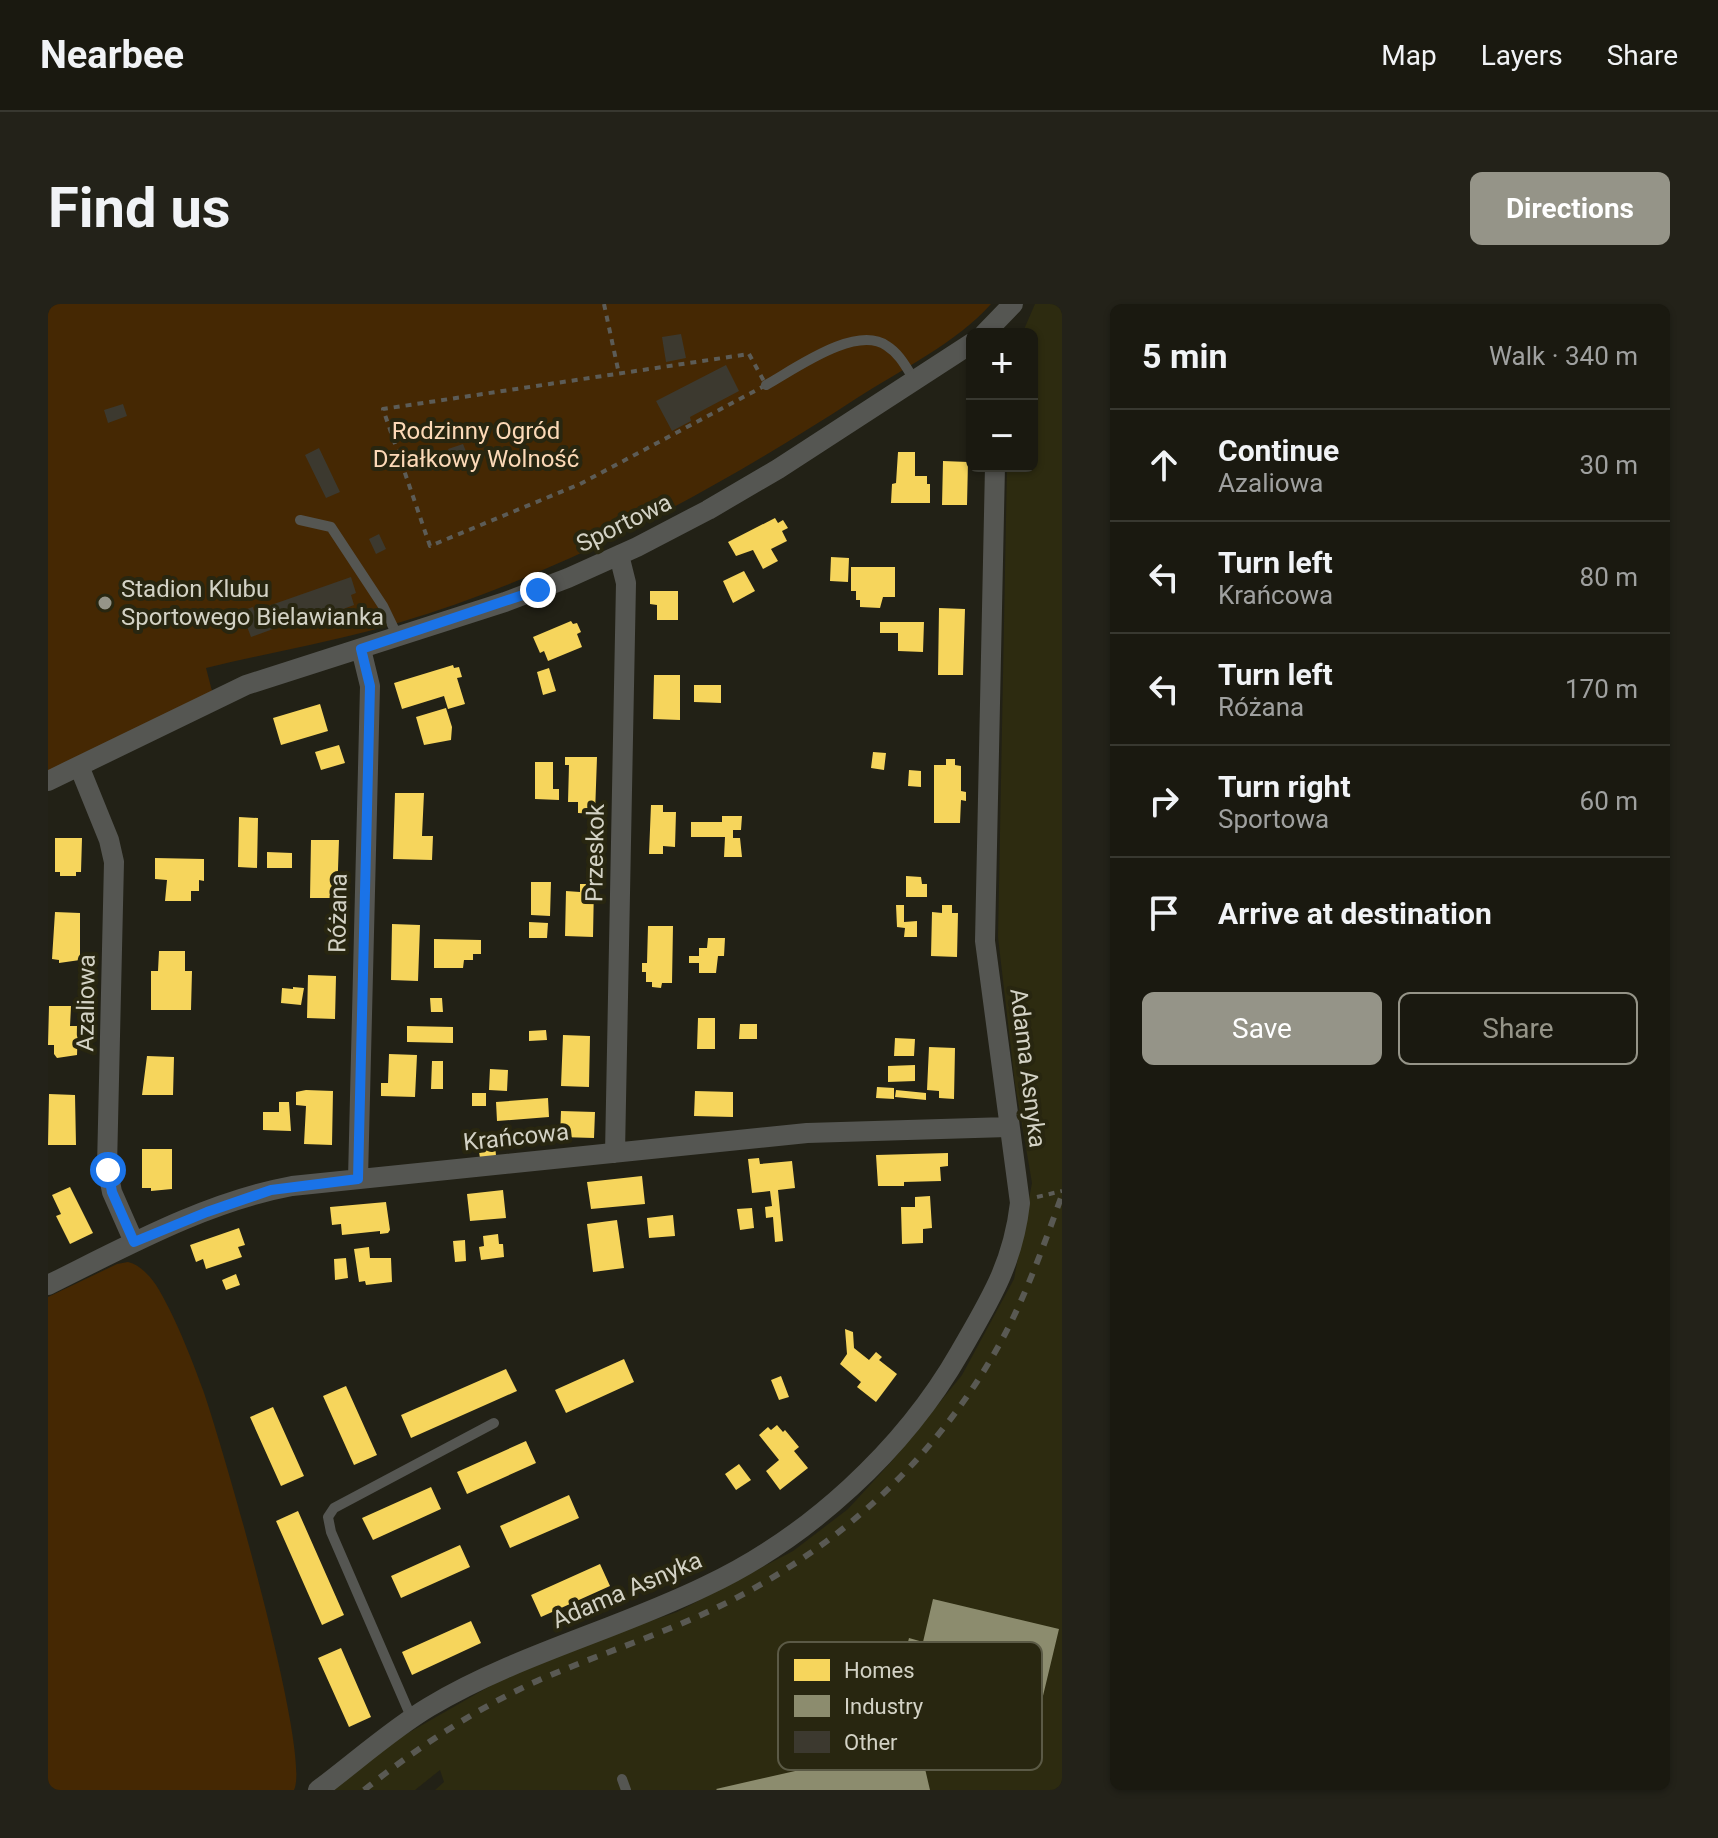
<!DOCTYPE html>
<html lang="en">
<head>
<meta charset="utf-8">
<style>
	:root { --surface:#1a1910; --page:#232219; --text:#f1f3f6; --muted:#9fa09f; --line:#383830; --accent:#959488 }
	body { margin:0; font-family:Roboto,sans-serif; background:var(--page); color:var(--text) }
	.controls { position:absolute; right:24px; top:24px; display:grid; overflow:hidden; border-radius:12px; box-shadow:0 2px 6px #0004 }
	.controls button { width:72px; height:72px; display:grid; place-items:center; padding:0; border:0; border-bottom:2px solid var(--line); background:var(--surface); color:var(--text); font:40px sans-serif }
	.stop { position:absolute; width:24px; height:24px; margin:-18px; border:6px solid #1a73e8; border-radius:50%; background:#fff }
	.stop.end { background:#1a73e8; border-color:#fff; box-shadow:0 2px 8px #0008 }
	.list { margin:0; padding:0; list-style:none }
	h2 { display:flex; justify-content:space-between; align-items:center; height:104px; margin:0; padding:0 32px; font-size:34px }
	h2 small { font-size:26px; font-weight:400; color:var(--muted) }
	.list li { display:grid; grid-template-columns:52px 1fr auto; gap:24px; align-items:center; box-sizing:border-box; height:112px; padding:0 32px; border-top:2px solid var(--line) }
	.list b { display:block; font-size:30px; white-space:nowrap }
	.list p { margin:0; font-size:26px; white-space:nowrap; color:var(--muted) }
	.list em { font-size:26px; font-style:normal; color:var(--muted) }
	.actions { display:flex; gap:16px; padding:24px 32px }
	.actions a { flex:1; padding:18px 0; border:2px solid var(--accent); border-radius:12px; text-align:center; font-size:28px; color:var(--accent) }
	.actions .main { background:var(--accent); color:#fff }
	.icon { flex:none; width:44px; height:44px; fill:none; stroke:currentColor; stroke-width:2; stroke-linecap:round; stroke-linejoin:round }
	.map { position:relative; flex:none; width:1014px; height:1486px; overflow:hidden; border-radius:12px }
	header { display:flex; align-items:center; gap:48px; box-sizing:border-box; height:112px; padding:0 40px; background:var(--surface); border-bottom:2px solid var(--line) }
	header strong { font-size:38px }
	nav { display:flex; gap:44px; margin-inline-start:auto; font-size:28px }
	.intro { display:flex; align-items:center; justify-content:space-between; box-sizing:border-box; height:192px; padding:0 48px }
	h1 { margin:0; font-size:56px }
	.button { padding:20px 36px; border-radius:12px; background:var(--accent); color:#fff; font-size:28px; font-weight:700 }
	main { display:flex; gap:48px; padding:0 48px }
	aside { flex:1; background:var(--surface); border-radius:12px; box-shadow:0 2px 6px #0004 }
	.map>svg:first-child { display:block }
</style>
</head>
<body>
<header>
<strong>Nearbee</strong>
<nav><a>Map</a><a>Layers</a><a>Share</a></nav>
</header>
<div class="intro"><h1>Find us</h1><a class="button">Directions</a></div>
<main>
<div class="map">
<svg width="1014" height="1486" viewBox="0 0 1014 1486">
	<rect width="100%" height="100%" fill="#222116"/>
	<!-- built -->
	<path fill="#2d2b10" d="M 987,0 L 1014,0 L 1014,1486 L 387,1486 L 396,1478 L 392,1466 L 367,1486 L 279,1486 L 320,1452 L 449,1378 L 540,1338 L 629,1308 L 745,1247 L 800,1205 L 843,1158 L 914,1071 L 966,975 L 984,879 L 967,780 L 950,633 L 959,162 L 984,162 L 984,30 L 974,30 Z"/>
	<!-- green -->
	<path fill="#452803" d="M 0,0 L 943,0 C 911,37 851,67 809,94 C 668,186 515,269 353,318 C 290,337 223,348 158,364 L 164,387 L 0,468 Z
		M 80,958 C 92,961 101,971 108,981 C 126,1010 143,1053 155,1086 C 174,1140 264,1449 246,1486 L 0,1486 L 0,993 L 69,960 Z"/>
	<!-- homes -->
	<path fill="#f6d55c" d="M 850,148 L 867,148 L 867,172 L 879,172 L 879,180 L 882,180 L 882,199 L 843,199 L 844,180 L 848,179 Z
		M 895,157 L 920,158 L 919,201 L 894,201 Z
		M 727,214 L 730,219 L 735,216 L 740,224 L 734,227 L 739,237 L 723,245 L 730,257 L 715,265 L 705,246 L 688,252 L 680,238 Z
		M 783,253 L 801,254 L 800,278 L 782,277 Z
		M 803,263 L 847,263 L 847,293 L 835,293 L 832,304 L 812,303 L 812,296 L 808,296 L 808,287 L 803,287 Z
		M 696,267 L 707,287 L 685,299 L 675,277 Z
		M 602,287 L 630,287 L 630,316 L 609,316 L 609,301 L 602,300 Z
		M 891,304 L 917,305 L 915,371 L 890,371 Z
		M 523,317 L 525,320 L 529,319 L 533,328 L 529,330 L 534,343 L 500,357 L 496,347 L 492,349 L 485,333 Z
		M 832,318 L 876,318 L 875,348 L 850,347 L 850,329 L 832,329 Z
		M 405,361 L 406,364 L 411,363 L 414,373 L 409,374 L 417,400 L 400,405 L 396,392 L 354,405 L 346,379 Z
		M 501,364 L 508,387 L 495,391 L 489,368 Z
		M 606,371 L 632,371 L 632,416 L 605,415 Z
		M 646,381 L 673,381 L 673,399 L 646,398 Z
		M 272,400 L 280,427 L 233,441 L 225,414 Z
		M 398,404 L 404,423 L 403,436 L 376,441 L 368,413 Z
		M 291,441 L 297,459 L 273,466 L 267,448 Z
		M 825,448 L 838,449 L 836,466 L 823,464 Z
		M 517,453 L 549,453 L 547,510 L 530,509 L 530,498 L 520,498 L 521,461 L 517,461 Z
		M 898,455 L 907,455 L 907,461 L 913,462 L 913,487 L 918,488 L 918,497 L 913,496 L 912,519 L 886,519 L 886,461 L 898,461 Z
		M 487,458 L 505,458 L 505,485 L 511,485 L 511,496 L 487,495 Z
		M 861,466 L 873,467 L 873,483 L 860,482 Z
		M 347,489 L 376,489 L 374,532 L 385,532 L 384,556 L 345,555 Z
		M 603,501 L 615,501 L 615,508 L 628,508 L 627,543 L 615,542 L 615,550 L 601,550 Z
		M 674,512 L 694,512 L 693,526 L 685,526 L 685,534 L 692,534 L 694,553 L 676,553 L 677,533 L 643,533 L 643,518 L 674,518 Z
		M 191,513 L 210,514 L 209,564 L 190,563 Z
		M 7,534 L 34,534 L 33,568 L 28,568 L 28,572 L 12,572 L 12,568 L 7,568 Z
		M 263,536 L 291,536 L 289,594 L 262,594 Z
		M 219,548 L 244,549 L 244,564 L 219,564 Z
		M 107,554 L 156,555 L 156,577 L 151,576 L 151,587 L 143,587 L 143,597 L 117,597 L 119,576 L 107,575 Z
		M 858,572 L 873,573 L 874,580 L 879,580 L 879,593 L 858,593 Z
		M 483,578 L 503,578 L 502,612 L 483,611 Z
		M 532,580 L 546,580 L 545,633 L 517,632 L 518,587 L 532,588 Z
		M 848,601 L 856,601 L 856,618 L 869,617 L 869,633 L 856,633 L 857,624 L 849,623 Z
		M 894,601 L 904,601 L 904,609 L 910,609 L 909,653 L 883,652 L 884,608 L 894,609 Z
		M 7,608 L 32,609 L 32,656 L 11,659 L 11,656 L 4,655 Z
		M 481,618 L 500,619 L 499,634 L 481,634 Z
		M 344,620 L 372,621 L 370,677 L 343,676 Z
		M 600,622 L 625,622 L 624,679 L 614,679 L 613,684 L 604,683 L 604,678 L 598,678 L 598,668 L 594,668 L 594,659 L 599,659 Z
		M 660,634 L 677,634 L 676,652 L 670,652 L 668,669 L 651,669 L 651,659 L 641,659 L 641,652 L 651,652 L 651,644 L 659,644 Z
		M 386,635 L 433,636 L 433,650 L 425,650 L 425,656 L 416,656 L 415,664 L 386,664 Z
		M 111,647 L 137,647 L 137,667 L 144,667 L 143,706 L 103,706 L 103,667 L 110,667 Z
		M 260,671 L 288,672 L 287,715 L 259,714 Z
		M 245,683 L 256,684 L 253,701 L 233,699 L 234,684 L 245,685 Z
		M 382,694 L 394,694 L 395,708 L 383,708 Z
		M 1,702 L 23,702 L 22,722 L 30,722 L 29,751 L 9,754 L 6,750 L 6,741 L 0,741 Z
		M 650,714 L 667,714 L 667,745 L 649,745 Z
		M 692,720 L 709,720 L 709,735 L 691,735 Z
		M 359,722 L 405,723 L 405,739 L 359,738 Z
		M 498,726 L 499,736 L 481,737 L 481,727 Z
		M 515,731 L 542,732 L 541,783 L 513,782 Z
		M 847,734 L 867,735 L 866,752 L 846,752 Z
		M 881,743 L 907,744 L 906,795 L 891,794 L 891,787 L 879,786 Z
		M 341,750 L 369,751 L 367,793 L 333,792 L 333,779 L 340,779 Z
		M 99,752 L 126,753 L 125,791 L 94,791 Z
		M 384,757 L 395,757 L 395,785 L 383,785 Z
		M 867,761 L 867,777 L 840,778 L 840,762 Z
		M 442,765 L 460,766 L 459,787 L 441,786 Z
		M 829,783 L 846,784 L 846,795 L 828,794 Z
		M 258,786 L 285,787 L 284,841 L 256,840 L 258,802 L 248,801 L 248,788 Z
		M 848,786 L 878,789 L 878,796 L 847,793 Z
		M 647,787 L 685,788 L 685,813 L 646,812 Z
		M 424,789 L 438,789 L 438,802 L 424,802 Z
		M 1,790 L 27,791 L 28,841 L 0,841 Z
		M 500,794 L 501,813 L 449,817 L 448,798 Z
		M 231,798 L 241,798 L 243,827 L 215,826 L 215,808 L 231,808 Z
		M 513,807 L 547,808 L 546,834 L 512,833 Z
		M 447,839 L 448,852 L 432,854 L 430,841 Z
		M 94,845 L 124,845 L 124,885 L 103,887 L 103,884 L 94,884 Z
		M 900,849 L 900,862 L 892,863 L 893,877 L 856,878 L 856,882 L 830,882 L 828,851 Z
		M 711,854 L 712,860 L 744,857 L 747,884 L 730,886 L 735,937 L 727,938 L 725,913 L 718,914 L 717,903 L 724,902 L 722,887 L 704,889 L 700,855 Z
		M 594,872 L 597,900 L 543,905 L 539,878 Z
		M 22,883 L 45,929 L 22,940 L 8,912 L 13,910 L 4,891 Z
		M 455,886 L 458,914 L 422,917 L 419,890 Z
		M 882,892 L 884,924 L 875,925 L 875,939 L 854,940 L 853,903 L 867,903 L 867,893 Z
		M 338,898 L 342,926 L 340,929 L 332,930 L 332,927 L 294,931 L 293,920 L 284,921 L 282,903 Z
		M 704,904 L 706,924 L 692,926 L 689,905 Z
		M 625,911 L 627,932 L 601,934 L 599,914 Z
		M 569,916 L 576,964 L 545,968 L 539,920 Z
		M 191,924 L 197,941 L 190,943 L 194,953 L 158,965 L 155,955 L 148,958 L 142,941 Z
		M 450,930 L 451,940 L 455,940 L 456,953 L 433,956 L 431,943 L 436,942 L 435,932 Z
		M 417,936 L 418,957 L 407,958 L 405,937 Z
		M 321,943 L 322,954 L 343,954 L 344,978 L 318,981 L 317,977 L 311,978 L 306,945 Z
		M 298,954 L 300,974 L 287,976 L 286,955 Z
		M 188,970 L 192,981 L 178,986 L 174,976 Z
		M 797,1025 L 805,1028 L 806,1044 L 821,1056 L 828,1048 L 834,1053 L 831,1056 L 849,1070 L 828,1098 L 809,1083 L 813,1078 L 792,1060 L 799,1050 Z
		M 576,1055 L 586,1078 L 518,1109 L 507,1086 Z
		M 458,1065 L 469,1087 L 363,1134 L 353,1111 Z
		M 733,1072 L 741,1093 L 731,1096 L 723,1076 Z
		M 298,1082 L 329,1151 L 306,1161 L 275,1092 Z
		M 225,1103 L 256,1172 L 233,1182 L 202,1113 Z
		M 729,1121 L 735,1128 L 737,1126 L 751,1143 L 746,1147 L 760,1164 L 732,1186 L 718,1167 L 731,1156 L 711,1131 L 720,1123 L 723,1126 Z
		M 478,1137 L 488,1159 L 419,1190 L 409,1168 Z
		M 691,1160 L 703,1176 L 688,1186 L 677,1170 Z
		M 383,1183 L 393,1205 L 325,1236 L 314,1214 Z
		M 521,1191 L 531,1214 L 462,1244 L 452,1222 Z
		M 250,1207 L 296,1311 L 274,1321 L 228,1217 Z
		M 412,1241 L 422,1263 L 353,1294 L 343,1272 Z
		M 552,1260 L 562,1282 L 493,1313 L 483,1291 Z
		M 423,1317 L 433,1339 L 364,1371 L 354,1348 Z
		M 293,1344 L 323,1413 L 301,1423 L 270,1354 Z"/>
	<!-- industry -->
	<path fill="#8c8c6e" d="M 885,1295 L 1011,1325 L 989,1417 L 831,1379 L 841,1338 L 859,1342 L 861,1334 L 875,1338 Z
		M 871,1439 L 882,1486 L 669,1486 L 668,1485 Z"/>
	<!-- building -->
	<path fill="#3c392f" d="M 633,30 L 638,54 L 618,58 L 614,33 Z
		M 678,61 L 691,87 L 642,113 L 643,117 L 624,127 L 608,97 Z
		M 75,100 L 79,112 L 60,119 L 56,106 Z
		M 415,140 L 421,155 L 406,160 L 400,145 Z
		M 271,144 L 292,188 L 278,194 L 257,151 Z
		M 331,230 L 338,245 L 328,250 L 321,235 Z
		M 303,273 L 308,289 L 303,291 L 306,301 L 279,311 L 277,306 L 203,333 L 193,307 L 205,303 L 206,307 Z"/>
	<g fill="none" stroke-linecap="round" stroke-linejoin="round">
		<!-- path -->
		<path stroke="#5c5c57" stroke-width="4" stroke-dasharray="6 6" stroke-linecap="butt" d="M 556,0 L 571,70
			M 701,50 L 718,81 L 532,180 L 382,242 L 335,105 Z
			M 989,893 L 1014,887"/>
		<!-- service -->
		<path stroke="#555652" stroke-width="10" d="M 718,81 C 747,65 808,20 839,42 C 852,50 859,65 867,77
			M 252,216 L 283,223 L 335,302 L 350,333
			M 364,1415 L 283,1228 L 280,1213 L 286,1204 L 446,1119
			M 574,1475 L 578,1486"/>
		<!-- minor -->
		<path stroke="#555652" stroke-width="20" d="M 936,30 L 965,0
			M 31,462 L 61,536 L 66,558 L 59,863 L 64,888 L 86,938
			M 0,477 L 198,381 L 457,298 L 520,274 L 589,243 L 660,206 L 730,165 L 924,39
			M 567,849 L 578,279 L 571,251
			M 310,875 L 322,382 L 313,345
			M 0,981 C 77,943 158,898 244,882 L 759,829 L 960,823
			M 270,1486 C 305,1460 344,1425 381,1403 C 468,1351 568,1326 658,1282 C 760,1234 856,1146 912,1048 C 942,996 965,960 972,899 L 937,637 L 947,162"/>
		<!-- rail -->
		<path stroke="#595953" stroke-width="6" stroke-dasharray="10 10" stroke-linecap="butt" d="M 316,1486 C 369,1444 427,1405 489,1377 C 548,1351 610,1332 668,1304 C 791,1245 893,1151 957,1030 C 980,986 997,938 1014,891"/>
	</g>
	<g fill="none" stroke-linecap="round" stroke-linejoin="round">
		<!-- route -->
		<path stroke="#1a73e8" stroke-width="10" d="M 60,866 L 64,888 L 86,938 L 159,908 L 223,886 L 310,875 L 322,382 L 313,345 L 490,286"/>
	</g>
	<!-- markers -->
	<circle fill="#959488" stroke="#282610" stroke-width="3" cx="57" cy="299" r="8"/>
	<g text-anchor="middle" stroke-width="8" stroke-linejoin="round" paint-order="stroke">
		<!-- park labels -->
		<g font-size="24" fill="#fcd9b7" stroke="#282610">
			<text x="428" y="135">Rodzinny Ogród<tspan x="428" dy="28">Działkowy Wolność</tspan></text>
		</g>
		<!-- street labels -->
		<g font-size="24" fill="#d3d2c5" stroke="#282610">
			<text transform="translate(576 219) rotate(-26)" y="8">Sportowa</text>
			<text transform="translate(547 549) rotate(-89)" y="8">Przeskok</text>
			<text transform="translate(290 609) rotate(-89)" y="8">Różana</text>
			<text transform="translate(38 699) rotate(-89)" y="8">Azaliowa</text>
			<text transform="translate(980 764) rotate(83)" y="8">Adama Asnyka</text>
			<text transform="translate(468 833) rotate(-6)" y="8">Krańcowa</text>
			<text transform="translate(579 1286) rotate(-23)" y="8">Adama Asnyka</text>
		</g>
		<!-- poi labels -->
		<g font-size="24" fill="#d3d2c5" stroke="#282610" text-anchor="start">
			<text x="73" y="293">Stadion Klubu<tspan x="73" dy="28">Sportowego Bielawianka</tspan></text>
		</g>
	</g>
	<!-- legend -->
	<rect x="730" y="1338" width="264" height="128" rx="12" fill="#282610" stroke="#5b5a46" stroke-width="2"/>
	<rect x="746" y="1355" width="36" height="22" fill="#f6d55c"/>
	<rect x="746" y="1391" width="36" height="22" fill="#8c8c6e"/>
	<rect x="746" y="1427" width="36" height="22" fill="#3c392f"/>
	<g font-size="22" fill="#d3d2c5">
		<text x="796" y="1374">Homes</text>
		<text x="796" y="1410">Industry</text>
		<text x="796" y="1446">Other</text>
	</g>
</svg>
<div class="controls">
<button>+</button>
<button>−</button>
</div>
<div class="stop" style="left:60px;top:866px"></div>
<div class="stop end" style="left:490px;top:286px"></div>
</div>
<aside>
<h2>5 min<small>Walk · 340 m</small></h2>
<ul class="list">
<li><svg class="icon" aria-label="ahead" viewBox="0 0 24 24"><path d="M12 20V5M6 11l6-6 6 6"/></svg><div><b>Continue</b><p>Azaliowa</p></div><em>30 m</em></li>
<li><svg class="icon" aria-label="left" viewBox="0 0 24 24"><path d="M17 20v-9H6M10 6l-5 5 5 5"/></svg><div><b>Turn left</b><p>Krańcowa</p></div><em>80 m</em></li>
<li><svg class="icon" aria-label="left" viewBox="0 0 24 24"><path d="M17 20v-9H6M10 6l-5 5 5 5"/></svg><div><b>Turn left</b><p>Różana</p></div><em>170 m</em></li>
<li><svg class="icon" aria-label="right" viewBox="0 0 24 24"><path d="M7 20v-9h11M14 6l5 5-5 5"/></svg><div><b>Turn right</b><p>Sportowa</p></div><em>60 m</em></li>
<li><svg class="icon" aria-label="arrive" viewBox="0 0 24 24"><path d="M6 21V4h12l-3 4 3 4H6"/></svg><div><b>Arrive at destination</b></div></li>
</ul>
<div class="actions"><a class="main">Save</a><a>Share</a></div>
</aside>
</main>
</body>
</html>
